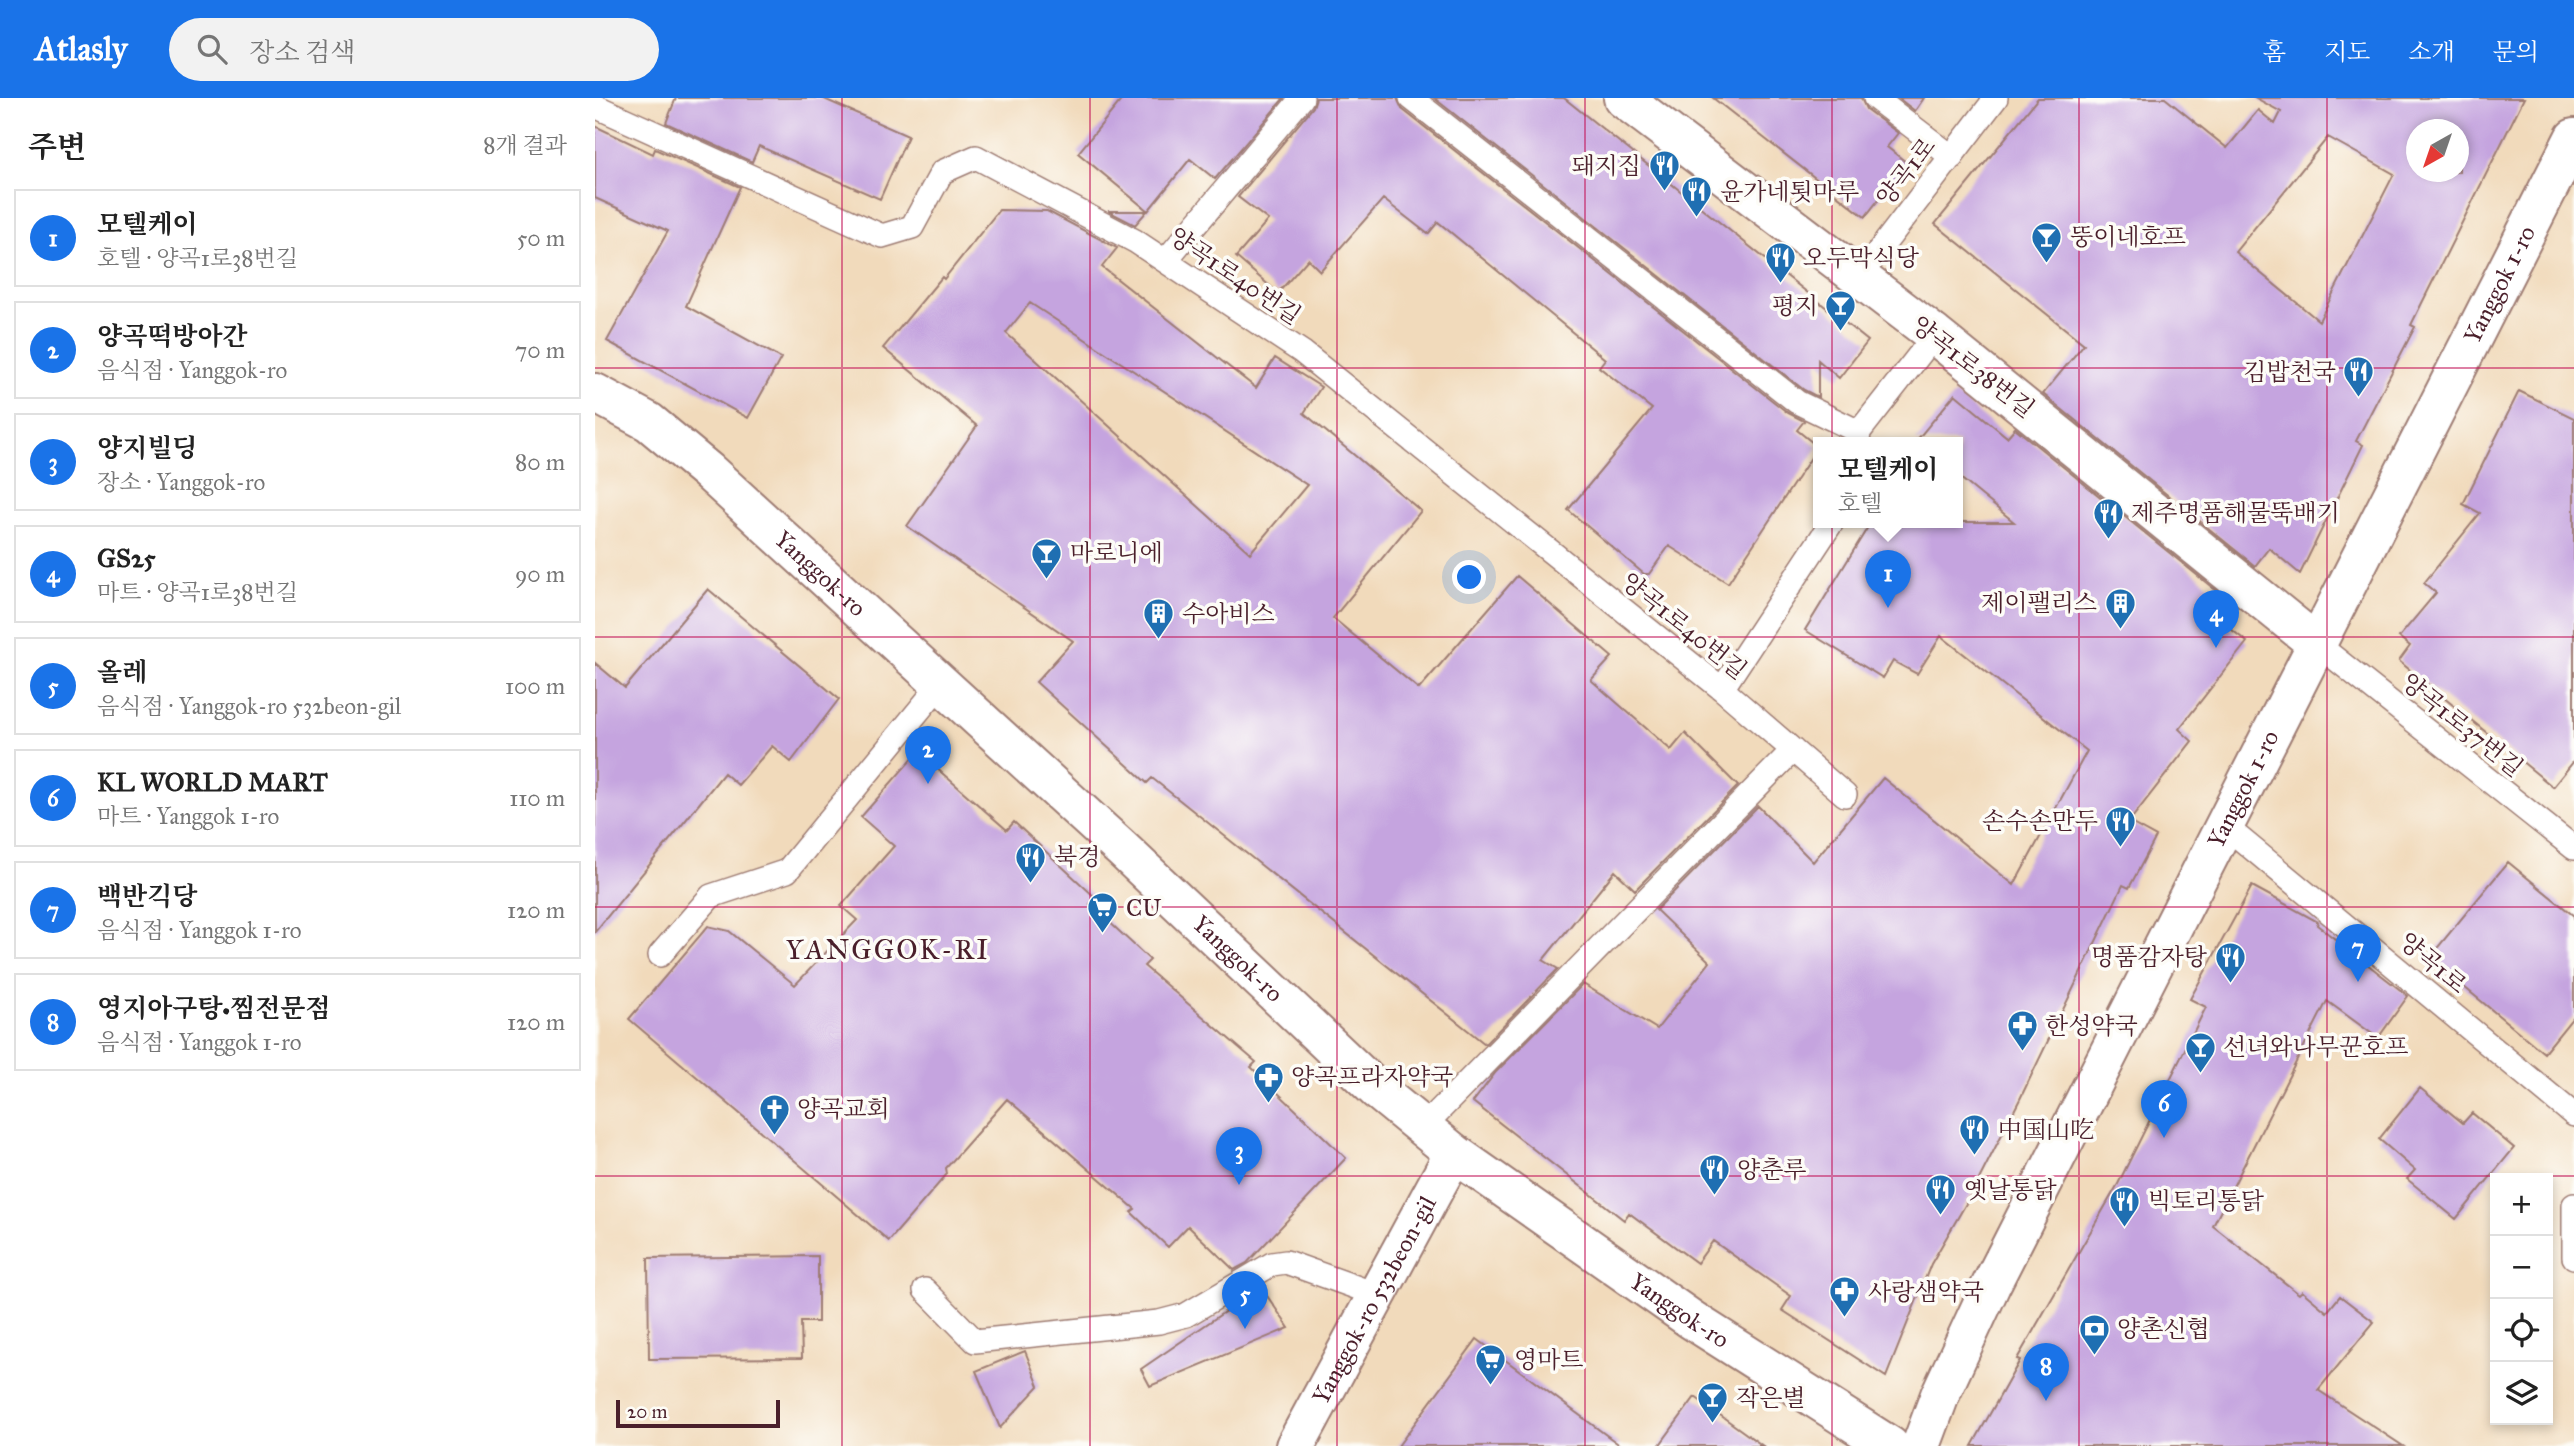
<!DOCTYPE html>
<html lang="ko">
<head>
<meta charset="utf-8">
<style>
	:root { --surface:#fff; --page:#f2f2f2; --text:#222; --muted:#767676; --line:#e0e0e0; --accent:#1a73e8 }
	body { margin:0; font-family:"IM FELL Great Primer","Noto Serif KR",serif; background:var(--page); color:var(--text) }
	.controls { position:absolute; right:21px; bottom:21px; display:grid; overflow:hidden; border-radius:0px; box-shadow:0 4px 10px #0003 }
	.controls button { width:63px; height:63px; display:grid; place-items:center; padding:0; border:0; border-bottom:2px solid var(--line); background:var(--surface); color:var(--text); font:35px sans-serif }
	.compass { position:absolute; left:1811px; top:21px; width:63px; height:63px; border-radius:50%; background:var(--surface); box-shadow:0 4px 10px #0003; rotate:220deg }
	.scale { position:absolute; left:21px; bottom:18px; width:164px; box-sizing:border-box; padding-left:7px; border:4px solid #4a1f2b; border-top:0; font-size:19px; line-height:24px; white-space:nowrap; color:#4a1f2b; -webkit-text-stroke:5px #fdfcf7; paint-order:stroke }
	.you { position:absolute; left:875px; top:480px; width:24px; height:24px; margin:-18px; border:5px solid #fff; border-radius:50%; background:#1a73e8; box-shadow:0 0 0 10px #1a73e833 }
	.badge { display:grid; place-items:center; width:46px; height:46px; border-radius:50%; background:var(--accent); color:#fff; font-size:23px; font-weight:700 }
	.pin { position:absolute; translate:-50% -58px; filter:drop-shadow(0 2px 4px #0008) }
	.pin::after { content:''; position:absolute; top:37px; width:24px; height:21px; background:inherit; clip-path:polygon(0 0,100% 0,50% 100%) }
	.popup { position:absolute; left:1218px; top:339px; width:150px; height:91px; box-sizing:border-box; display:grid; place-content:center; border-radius:0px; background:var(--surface); filter:drop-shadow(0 2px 5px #0005); font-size:23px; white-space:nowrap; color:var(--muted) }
	.popup b { font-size:26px; color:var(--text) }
	.popup::after { content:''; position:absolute; left:50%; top:100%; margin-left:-14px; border:14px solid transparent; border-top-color:var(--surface) }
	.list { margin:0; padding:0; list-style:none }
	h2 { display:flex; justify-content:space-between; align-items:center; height:91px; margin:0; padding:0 28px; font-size:30px }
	h2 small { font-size:23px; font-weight:400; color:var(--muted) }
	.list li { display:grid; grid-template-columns:46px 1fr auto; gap:21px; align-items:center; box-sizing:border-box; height:98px; margin:0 14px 14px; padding:0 14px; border:2px solid var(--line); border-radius:0px }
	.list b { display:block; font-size:26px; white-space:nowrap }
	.list p { margin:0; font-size:23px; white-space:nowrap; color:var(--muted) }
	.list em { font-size:23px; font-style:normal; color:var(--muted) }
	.icon { flex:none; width:38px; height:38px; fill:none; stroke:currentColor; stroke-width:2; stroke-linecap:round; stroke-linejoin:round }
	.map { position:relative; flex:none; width:1979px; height:1348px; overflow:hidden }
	header { display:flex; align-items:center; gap:42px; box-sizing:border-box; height:98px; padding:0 35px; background:var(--accent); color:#fff }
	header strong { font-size:33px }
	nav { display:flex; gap:38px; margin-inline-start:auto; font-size:24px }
	.search { width:490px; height:63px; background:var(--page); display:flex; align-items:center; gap:18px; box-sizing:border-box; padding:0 24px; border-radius:38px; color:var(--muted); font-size:26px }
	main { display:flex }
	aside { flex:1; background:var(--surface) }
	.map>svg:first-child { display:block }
</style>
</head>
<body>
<header>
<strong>Atlasly</strong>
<div class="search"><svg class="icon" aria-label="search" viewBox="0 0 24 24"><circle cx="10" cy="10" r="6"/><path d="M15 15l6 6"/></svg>장소 검색</div>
<nav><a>홈</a><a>지도</a><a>소개</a><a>문의</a></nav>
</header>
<main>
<aside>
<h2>주변<small>8개 결과</small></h2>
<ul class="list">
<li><span class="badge">1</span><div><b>모텔케이</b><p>호텔 · 양곡1로38번길</p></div><em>50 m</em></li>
<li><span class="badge">2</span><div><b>양곡떡방아간</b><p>음식점 · Yanggok-ro</p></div><em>70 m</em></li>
<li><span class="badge">3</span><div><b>양지빌딩</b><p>장소 · Yanggok-ro</p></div><em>80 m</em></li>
<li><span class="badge">4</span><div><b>GS25</b><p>마트 · 양곡1로38번길</p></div><em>90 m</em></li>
<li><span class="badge">5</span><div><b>올레</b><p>음식점 · Yanggok-ro 532beon-gil</p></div><em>100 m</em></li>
<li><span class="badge">6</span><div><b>KL WORLD MART</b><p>마트 · Yanggok 1-ro</p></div><em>110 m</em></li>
<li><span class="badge">7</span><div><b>백반긱당</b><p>음식점 · Yanggok 1-ro</p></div><em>120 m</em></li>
<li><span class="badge">8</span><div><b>영지아구탕•찜전문점</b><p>음식점 · Yanggok 1-ro</p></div><em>120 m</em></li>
</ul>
</aside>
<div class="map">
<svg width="1979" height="1348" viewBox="0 0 1979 1348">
	<rect width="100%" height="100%" fill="#fdfcf7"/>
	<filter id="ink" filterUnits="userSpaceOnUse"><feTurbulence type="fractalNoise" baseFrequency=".0143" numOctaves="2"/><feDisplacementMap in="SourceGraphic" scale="14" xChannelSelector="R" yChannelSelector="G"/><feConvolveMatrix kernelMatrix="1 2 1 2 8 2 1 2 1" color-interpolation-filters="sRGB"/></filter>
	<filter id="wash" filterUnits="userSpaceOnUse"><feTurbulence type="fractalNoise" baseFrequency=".00686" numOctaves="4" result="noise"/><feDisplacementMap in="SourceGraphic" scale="28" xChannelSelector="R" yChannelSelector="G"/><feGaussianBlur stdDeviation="1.57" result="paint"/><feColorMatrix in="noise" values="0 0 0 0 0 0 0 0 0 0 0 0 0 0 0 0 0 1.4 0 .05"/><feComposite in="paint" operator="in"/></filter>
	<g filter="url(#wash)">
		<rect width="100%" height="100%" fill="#f1dabb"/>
		<g id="blocks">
			<!-- building -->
			<path fill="#c5a4df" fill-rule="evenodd" d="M 81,0 L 227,0 L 313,38 L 285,101 L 164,48 L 157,64 L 71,25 Z
				M 528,0 L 689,0 L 620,81 L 595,61 L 553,113 L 483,55 Z
				M 721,0 L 802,0 L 807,11 L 1193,315 L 1209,323 L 1202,332 L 1223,349 L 1133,485 L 1074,448 L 1054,476 L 1049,476 L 973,412 L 1057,311 L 1004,269 L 1010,261 L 843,124 L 833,136 L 788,101 L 725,173 L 713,161 L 683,195 L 641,159 L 673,122 L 643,99 L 718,9 Z
				M 839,0 L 969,0 L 1273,243 L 1244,280 L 1223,262 L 1223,299 L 1209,292 Z
				M 1118,0 L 1266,0 L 1271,11 L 1303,35 L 1292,49 L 1312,65 L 1270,119 Z
				M 1303,0 L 1329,0 L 1320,13 Z
				M 1443,0 L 1570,0 L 1632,50 L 1663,12 L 1680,26 L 1686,14 L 1661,0 L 1929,0 L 1816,227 L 1820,229 L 1761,343 L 1768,347 L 1705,476 L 1674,450 L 1660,468 L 1448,296 L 1489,246 L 1340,126 ZM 1822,32 L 1864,32 L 1864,74 L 1822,74 ZM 1733,39 L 1799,76 L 1724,223 L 1640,154 Z
				M 0,28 L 58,56 L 60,51 L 145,89 L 91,208 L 186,260 L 153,320 L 12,243 L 73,133 L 0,100 Z
				M 404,112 L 452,113 L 522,150 L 507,169 L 661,290 L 680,260 L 726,289 L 709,315 L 826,413 L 738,520 L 824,591 L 922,478 L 1017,559 L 996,582 L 1076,652 L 1090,635 L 1143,688 L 1040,792 L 1020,773 L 948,862 L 963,871 L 890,946 L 557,680 L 552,685 L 441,584 L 478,543 L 312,428 L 382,328 L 288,250 L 347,179 L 349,181 ZM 435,205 L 712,387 L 655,455 L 411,235 Z
				M 513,113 L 552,113 L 540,127 Z
				M 1924,293 L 1979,320 L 1979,663 L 1958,689 L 1804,563 L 1815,548 L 1804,539 L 1841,495 L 1829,485 L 1885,415 L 1868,406 Z
				M 1360,296 L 1412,339 L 1420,330 L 1634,503 L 1621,519 L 1652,544 L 1584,631 L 1597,643 L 1534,724 L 1561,739 L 1534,790 L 1528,787 L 1425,1001 L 1376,1097 L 1336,1166 L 1291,1279 L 1187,1212 L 1196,1198 L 1118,1143 L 1102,1165 L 1034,1115 L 1029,1122 L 878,1004 L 901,974 L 988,886 L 1062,931 L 1115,864 L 1061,812 L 1163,708 L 1218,764 L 1288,680 L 1419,787 L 1492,653 L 1346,538 L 1322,576 L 1298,563 L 1288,580 L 1210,532 L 1276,424 L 1419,424 L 1363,378 L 1363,344 L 1321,343 Z
				M 113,491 L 244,601 L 196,664 L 177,648 L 143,687 L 129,675 L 0,834 L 0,565 L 30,590 Z
				M 323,654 L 412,732 L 419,724 L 501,800 L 495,806 L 555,862 L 549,868 L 661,964 L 656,969 L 751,1060 L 652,1165 L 639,1172 L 593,1128 L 573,1149 L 536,1114 L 540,1111 L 412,1001 L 351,1070 L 352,1076 L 294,1143 L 34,921 L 113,828 L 134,833 L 200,887 L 262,822 L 246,808 L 299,748 L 266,719 Z
				M 1913,764 L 1979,818 L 1979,918 L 1949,955 L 1834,860 Z
				M 1657,788 L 1723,824 L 1722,827 L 1813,898 L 1783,940 L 1732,903 L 1618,1128 L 1704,1196 L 1707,1193 L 1732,1214 L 1745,1198 L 1779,1224 L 1723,1292 L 1808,1348 L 1377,1348 L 1425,1262 L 1422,1261 L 1523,1086 L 1611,909 L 1595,901 Z
				M 1825,990 L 1868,1025 L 1877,1015 L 1919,1050 L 1861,1121 L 1812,1081 L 1820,1072 L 1784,1041 Z
				M 223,1158 L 223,1224 L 206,1224 L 207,1260 L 54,1261 L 53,1160 Z
				M 666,1189 L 694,1230 L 555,1288 L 546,1271 Z
				M 882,1241 L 1026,1348 L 803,1348 Z
				M 430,1253 L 444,1288 L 405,1330 L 381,1273 Z
				M 1100,1299 L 1168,1348 L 1064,1348 Z"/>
		</g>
	</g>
	<g filter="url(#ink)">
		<use href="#blocks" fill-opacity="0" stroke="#9e7c73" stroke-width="2"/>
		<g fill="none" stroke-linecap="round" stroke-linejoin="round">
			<defs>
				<path id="service" d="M 816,0 L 1202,304 L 1264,334
					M 1280,0 L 1357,59
					M 0,8 L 287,138 L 317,129 L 347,74 L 381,59 L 540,143 L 707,254 L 1127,591 L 1250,697
					M 571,162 L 707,0
					M 1263,180 L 1401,0
					M 1263,344 L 1264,334 L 1340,237
					M 1722,546 L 1979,750
					M 1127,591 L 1237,424
					M 1630,728 L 1979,1017
					M 65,857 L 116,798 L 192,773 L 344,588
					M 828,1029 L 1198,652
					M 1979,1107 L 1979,1159
					M 330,1192 L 380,1243 L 564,1224 L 591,1217 L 677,1166 L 691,1164 L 780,1196"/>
				<g id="minor">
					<path d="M 1028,0 L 1340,237 L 1722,546"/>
					<path id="s1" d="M 700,1348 L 859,1055"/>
				</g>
				<g id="tertiary">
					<path id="s2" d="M 0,295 L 54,324 L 113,373 L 528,752 L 782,992 L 859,1055 L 1097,1222 L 1295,1348"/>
					<path id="s3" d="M 1326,1348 L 1345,1297 L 1396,1187 L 1979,40"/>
				</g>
			</defs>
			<!-- service casing -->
			<use href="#service" stroke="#9e7c73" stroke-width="26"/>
			<!-- minor casing -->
			<use href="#minor" stroke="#9e7c73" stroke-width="42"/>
			<!-- tertiary casing -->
			<use href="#tertiary" stroke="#9e7c73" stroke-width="42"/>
			<!-- service -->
			<use href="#service" stroke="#fff" stroke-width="23"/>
			<!-- minor -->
			<use href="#minor" stroke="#fff" stroke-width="38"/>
			<!-- tertiary -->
			<use href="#tertiary" stroke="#fff" stroke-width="38"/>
		</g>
	</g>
	<!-- grid -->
	<path fill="none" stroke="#c2185b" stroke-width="2" stroke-opacity="0.55" d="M 247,0 L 247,1348M 495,0 L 495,1348M 742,0 L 742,1348M 990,0 L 990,1348M 1237,0 L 1237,1348M 1484,0 L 1484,1348M 1732,0 L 1732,1348M 0,270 L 1979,270M 0,539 L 1979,539M 0,809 L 1979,809M 0,1078 L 1979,1078"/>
	<!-- icons -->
	<defs>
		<symbol id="restaurant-pin" viewBox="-11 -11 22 30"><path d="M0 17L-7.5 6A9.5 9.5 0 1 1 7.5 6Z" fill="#1f6fb2" stroke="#fdfcf7"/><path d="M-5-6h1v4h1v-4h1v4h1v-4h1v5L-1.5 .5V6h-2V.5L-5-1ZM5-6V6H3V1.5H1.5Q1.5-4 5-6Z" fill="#fff"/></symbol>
		<symbol id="bar-pin" viewBox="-11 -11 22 30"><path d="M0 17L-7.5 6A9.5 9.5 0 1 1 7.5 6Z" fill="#1f6fb2" stroke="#fdfcf7"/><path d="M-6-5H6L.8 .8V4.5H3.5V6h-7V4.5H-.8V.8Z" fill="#fff"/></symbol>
		<symbol id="building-pin" viewBox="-11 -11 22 30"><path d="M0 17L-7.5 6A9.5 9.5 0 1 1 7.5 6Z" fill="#1f6fb2" stroke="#fdfcf7"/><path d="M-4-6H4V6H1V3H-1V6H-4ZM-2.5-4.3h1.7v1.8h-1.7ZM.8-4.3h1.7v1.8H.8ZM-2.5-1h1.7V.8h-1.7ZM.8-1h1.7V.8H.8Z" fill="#fff"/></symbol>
		<symbol id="supermarket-pin" viewBox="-11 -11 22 30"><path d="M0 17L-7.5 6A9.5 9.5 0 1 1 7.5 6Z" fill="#1f6fb2" stroke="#fdfcf7"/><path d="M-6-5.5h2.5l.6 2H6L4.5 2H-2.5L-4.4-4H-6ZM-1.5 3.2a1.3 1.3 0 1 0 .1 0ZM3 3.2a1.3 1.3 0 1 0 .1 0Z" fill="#fff"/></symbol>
		<symbol id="pharmacy-pin" viewBox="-11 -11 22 30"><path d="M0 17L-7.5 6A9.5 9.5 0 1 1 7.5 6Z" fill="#1f6fb2" stroke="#fdfcf7"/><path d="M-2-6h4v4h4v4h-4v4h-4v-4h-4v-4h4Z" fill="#fff"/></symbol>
		<symbol id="church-pin" viewBox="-11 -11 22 30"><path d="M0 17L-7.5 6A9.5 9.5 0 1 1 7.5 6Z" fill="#1f6fb2" stroke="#fdfcf7"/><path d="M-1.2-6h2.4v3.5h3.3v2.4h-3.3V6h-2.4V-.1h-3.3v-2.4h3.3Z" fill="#fff"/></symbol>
		<symbol id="bank-pin" viewBox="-11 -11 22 30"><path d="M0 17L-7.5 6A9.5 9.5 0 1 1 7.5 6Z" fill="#1f6fb2" stroke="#fdfcf7"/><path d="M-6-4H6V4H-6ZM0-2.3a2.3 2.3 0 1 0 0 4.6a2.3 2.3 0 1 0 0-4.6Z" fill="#fff"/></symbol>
	</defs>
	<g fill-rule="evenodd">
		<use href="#restaurant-pin" x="1052" y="50" width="35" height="47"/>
		<use href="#restaurant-pin" x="1084" y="76" width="35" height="47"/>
		<use href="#bar-pin" x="1434" y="122" width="35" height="47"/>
		<use href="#restaurant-pin" x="1168" y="142" width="35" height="47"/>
		<use href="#bar-pin" x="1228" y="190" width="35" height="47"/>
		<use href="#restaurant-pin" x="1746" y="256" width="35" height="47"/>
		<use href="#restaurant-pin" x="1496" y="398" width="35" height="47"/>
		<use href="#bar-pin" x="434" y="438" width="35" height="47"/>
		<use href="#building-pin" x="1508" y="488" width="35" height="47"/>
		<use href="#building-pin" x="546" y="498" width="35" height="47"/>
		<use href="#restaurant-pin" x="1508" y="706" width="35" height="47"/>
		<use href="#restaurant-pin" x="418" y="742" width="35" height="47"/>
		<use href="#supermarket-pin" x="490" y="792" width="35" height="47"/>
		<use href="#restaurant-pin" x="1618" y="842" width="35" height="47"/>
		<use href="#pharmacy-pin" x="1410" y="910" width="35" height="47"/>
		<use href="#bar-pin" x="1588" y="932" width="35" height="47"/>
		<use href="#pharmacy-pin" x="656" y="962" width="35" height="47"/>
		<use href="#church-pin" x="162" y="994" width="35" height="47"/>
		<use href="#restaurant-pin" x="1362" y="1014" width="35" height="47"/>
		<use href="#restaurant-pin" x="1102" y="1054" width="35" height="47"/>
		<use href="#restaurant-pin" x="1328" y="1074" width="35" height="47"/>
		<use href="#restaurant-pin" x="1512" y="1086" width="35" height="47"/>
		<use href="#pharmacy-pin" x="1232" y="1176" width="35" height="47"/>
		<use href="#bank-pin" x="1482" y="1214" width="35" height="47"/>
		<use href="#supermarket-pin" x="878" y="1244" width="35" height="47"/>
		<use href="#bar-pin" x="1100" y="1282" width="35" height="47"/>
	</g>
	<g text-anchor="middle" stroke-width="7" stroke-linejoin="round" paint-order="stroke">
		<!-- poi labels -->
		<g font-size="24" fill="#4a1f2b" stroke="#fdfcf7" text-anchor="start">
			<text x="1046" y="76" text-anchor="end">돼지집</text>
			<text x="1125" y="102">윤가네툇마루</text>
			<text x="1475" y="147">뚱이네호프</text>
			<text x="1208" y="168">오두막식당</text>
			<text x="1223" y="216" text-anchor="end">평지</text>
			<text x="1741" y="282" text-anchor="end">김밥천국</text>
			<text x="1536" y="423">제주명품해물뚝배기</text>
			<text x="475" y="463">마로니에</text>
			<text x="1502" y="513" text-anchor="end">제이팰리스</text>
			<text x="587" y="524">수아비스</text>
			<text x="1503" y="731" text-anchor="end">손수손만두</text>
			<text x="459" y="767">북경</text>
			<text x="531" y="818">CU</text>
			<text x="1612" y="867" text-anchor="end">명품감자탕</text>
			<text x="1450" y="936">한성약국</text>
			<text x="1628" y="957">선녀와나무꾼호프</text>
			<text x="696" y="987">양곡프라자약국</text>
			<text x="202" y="1019">양곡교회</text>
			<text x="1403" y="1040">中国山吃</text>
			<text x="1142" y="1080">양춘루</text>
			<text x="1369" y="1100">옛날통닭</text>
			<text x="1553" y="1111">빅토리통닭</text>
			<text x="1273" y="1202">사랑샘약국</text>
			<text x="1522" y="1239">양촌신협</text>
			<text x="919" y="1270">영마트</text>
			<text x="1141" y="1308">작은별</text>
		</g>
		<!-- street labels -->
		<g font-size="24" fill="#4a1f2b" stroke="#fdfcf7">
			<text transform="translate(1311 74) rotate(-52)" y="8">양곡1로</text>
			<text transform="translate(640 178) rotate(34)" y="8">양곡1로40번길</text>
			<text dy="8" stroke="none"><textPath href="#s3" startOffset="1298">Yanggok 1-ro</textPath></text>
			<text transform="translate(1378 269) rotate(38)" y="8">양곡1로38번길</text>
			<text dy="8" stroke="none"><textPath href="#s2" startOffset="290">Yanggok-ro</textPath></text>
			<text transform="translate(1089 528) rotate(39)" y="8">양곡1로40번길</text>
			<text transform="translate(1867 627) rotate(39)" y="8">양곡1로37번길</text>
			<text dy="8" stroke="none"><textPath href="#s3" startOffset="732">Yanggok 1-ro</textPath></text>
			<text dy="8" stroke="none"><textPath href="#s2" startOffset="858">Yanggok-ro</textPath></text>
			<text transform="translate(1838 865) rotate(40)" y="8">양곡1로</text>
			<text dy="8" stroke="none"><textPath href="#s1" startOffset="166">Yanggok-ro 532beon-gil</textPath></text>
			<text dy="8" stroke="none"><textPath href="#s2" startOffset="1424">Yanggok-ro</textPath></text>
		</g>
		<!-- quarter labels -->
		<g font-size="28" letter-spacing="2" fill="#4a1f2b" stroke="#fdfcf7">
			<text x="293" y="861">YANGGOK-RI</text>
		</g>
	</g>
</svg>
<div class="controls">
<button>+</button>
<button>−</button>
<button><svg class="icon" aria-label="locate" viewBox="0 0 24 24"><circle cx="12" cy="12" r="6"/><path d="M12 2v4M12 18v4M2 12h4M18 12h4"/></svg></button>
<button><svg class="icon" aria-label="layers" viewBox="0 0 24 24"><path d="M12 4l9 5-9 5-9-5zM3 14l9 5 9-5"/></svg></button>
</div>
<svg class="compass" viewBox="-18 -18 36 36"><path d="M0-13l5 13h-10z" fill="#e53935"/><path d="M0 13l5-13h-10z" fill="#767676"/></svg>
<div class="scale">20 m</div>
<div class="you"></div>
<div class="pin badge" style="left:1293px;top:510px">1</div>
<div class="popup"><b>모텔케이</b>호텔</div>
<div class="pin badge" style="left:333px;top:686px">2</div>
<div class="pin badge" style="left:644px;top:1087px">3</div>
<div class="pin badge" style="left:1621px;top:550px">4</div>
<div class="pin badge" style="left:650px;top:1231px">5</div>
<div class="pin badge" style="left:1569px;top:1040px">6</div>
<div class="pin badge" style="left:1763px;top:884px">7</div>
<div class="pin badge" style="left:1451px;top:1303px">8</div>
</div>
</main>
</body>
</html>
